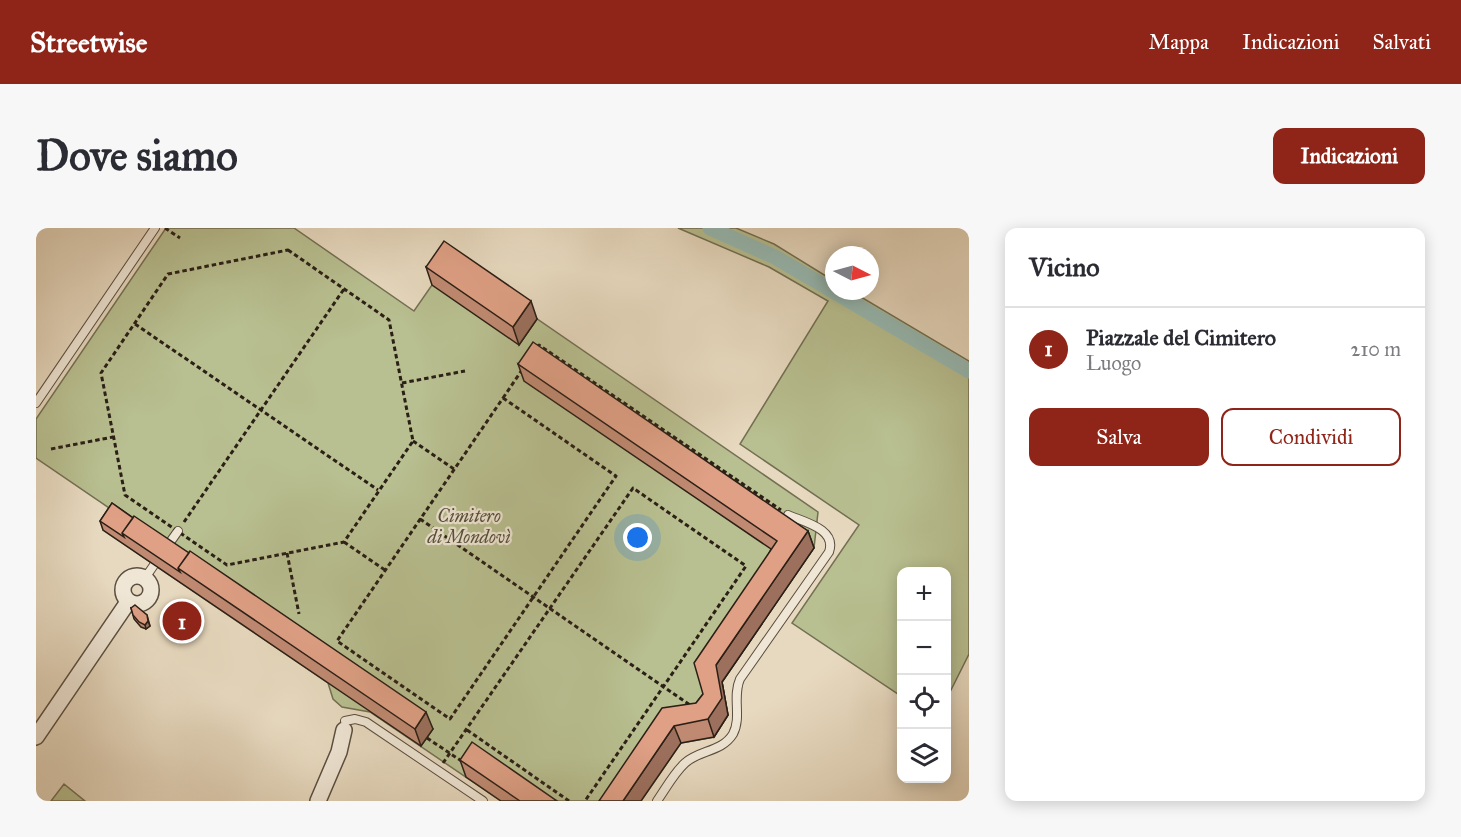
<!DOCTYPE html>
<html lang="it">
<head>
<meta charset="utf-8">
<style>
	:root { --surface:#fff; --page:#f7f7f7; --text:#2b2b33; --muted:#7c7c81; --line:#e1e1e2; --accent:#8f2418 }
	body { margin:0; font-family:"IM FELL Great Primer",serif; background:var(--page); color:var(--text) }
	.controls { position:absolute; right:18px; bottom:18px; display:grid; overflow:hidden; border-radius:12px; box-shadow:0 3px 15px #0003 }
	.controls button { width:54px; height:54px; display:grid; place-items:center; padding:0; border:0; border-bottom:2px solid var(--line); background:var(--surface); color:var(--text); font:30px sans-serif }
	.compass { position:absolute; left:789px; top:18px; width:54px; height:54px; border-radius:50%; background:var(--surface); box-shadow:0 3px 15px #0003; rotate:96deg }
	.you { position:absolute; left:602px; top:310px; width:21px; height:21px; margin:-15px; border:4px solid #fff; border-radius:50%; background:#1a73e8; box-shadow:0 0 0 9px #1a73e833 }
	.badge { display:grid; place-items:center; width:39px; height:39px; border-radius:50%; background:var(--accent); color:#fff; font-size:20px; font-weight:700 }
	.pin { position:absolute; translate:-50% -50%; border:3px solid #fff; box-shadow:0 2px 6px #0006 }
	.list { margin:0; padding:0; list-style:none }
	h2 { display:flex; justify-content:space-between; align-items:center; height:78px; margin:0; padding:0 24px; font-size:26px }
	h2 small { font-size:20px; font-weight:400; color:var(--muted) }
	.list li { display:grid; grid-template-columns:39px 1fr auto; gap:18px; align-items:center; box-sizing:border-box; height:84px; padding:0 24px; border-top:2px solid var(--line) }
	.list b { display:block; font-size:22px; white-space:nowrap }
	.list p { margin:0; font-size:20px; white-space:nowrap; color:var(--muted) }
	.list em { font-size:20px; font-style:normal; color:var(--muted) }
	.actions { display:flex; gap:12px; padding:18px 24px }
	.actions a { flex:1; padding:14px 0; border:2px solid var(--accent); border-radius:12px; text-align:center; font-size:21px; color:var(--accent) }
	.actions .main { background:var(--accent); color:#fff }
	.icon { flex:none; width:33px; height:33px; fill:none; stroke:currentColor; stroke-width:2; stroke-linecap:round; stroke-linejoin:round }
	.map { position:relative; flex:none; width:933px; height:573px; overflow:hidden; border-radius:12px }
	header { display:flex; align-items:center; gap:36px; box-sizing:border-box; height:84px; padding:0 30px; background:var(--accent); color:#fff }
	header strong { font-size:28px }
	nav { display:flex; gap:33px; margin-inline-start:auto; font-size:21px }
	.intro { display:flex; align-items:center; justify-content:space-between; box-sizing:border-box; height:144px; padding:0 36px }
	h1 { margin:0; font-size:42px }
	.button { padding:15px 27px; border-radius:12px; background:var(--accent); color:#fff; font-size:21px; font-weight:700 }
	main { display:flex; gap:36px; padding:0 36px }
	aside { flex:1; background:var(--surface); border-radius:12px; box-shadow:0 3px 15px #0003 }
	.map>svg:first-child { display:block }
</style>
</head>
<body>
<header>
<strong>Streetwise</strong>
<nav><a>Mappa</a><a>Indicazioni</a><a>Salvati</a></nav>
</header>
<div class="intro"><h1>Dove siamo</h1><a class="button">Indicazioni</a></div>
<main>
<div class="map">
<svg width="933" height="573" viewBox="0 0 933 573">
	<rect width="100%" height="100%" fill="#e7d9bf"/>
	<filter id="stains"><feTurbulence type="fractalNoise" baseFrequency=".00333" numOctaves="4"/><feColorMatrix values="0 0 0 0 .2 0 0 0 0 .09 0 0 0 0 .02 0 0 0 .5 -.17"/></filter>
	<radialGradient id="worn" r=".72"><stop offset=".6" stop-color="#630" stop-opacity="0"/><stop offset="1" stop-color="#630" stop-opacity=".3"/></radialGradient>
	<!-- green -->
	<path fill="#b8bf90" stroke="#726f53" stroke-width="1.5" d="M 130,0 L 258,0 L 378,83 L 414,31 L 782,284 L 778,320 L 686,454 L 692,487 L 678,509 L 645,515 L 605,573 L 465,573 L 334,484 L 306,479 L 297,471 L 292,455 L 67,302 L 79,284 L 0,230 L 0,191 Z
		M 642,0 L 700,0 L 738,16 L 798,53 L 798,63 L 815,63 L 933,133 L 933,426 L 911,470 L 910,344 L 866,344 L 865,468 L 756,395 L 823,297 L 704,216 L 792,73 L 733,39 Z
		M 28,556 L 49,573 L 15,573 Z"/>
	<g fill="none" stroke-linecap="round" stroke-linejoin="round">
		<!-- canal -->
		<path stroke="#97bab3" stroke-width="15" d="M 674,0 L 739,29 L 933,143"/>
		<defs>
			<path id="service" d="M 0,175 L 119,0
				M 130,320 L 142,303
				M 109,350 L 118,337
				M 309,493 L 319,491 L 330,494 L 447,573
				M 621,573 C 630,560 638,545 649,535 C 663,522 686,524 697,506 C 706,489 696,469 704,451 L 793,324 C 801,301 768,294 752,287"/>
			<path id="minor" d="M87 362a14 14 0 1 1 28 0a14 14 0 1 1-28 0Z
				M 0,509 L 92,374
				M 282,573 L 303,524 L 308,502"/>
		</defs>
		<!-- service casing -->
		<use href="#service" stroke="#5a4e40" stroke-width="10"/>
		<!-- minor casing -->
		<use href="#minor" stroke="#5a4e40" stroke-width="18"/>
		<!-- path -->
		<path stroke="#2b1f16" stroke-width="3" stroke-dasharray="4.5 3" stroke-linecap="butt" d="M 129,0 L 144,10
			M 252,22 L 353,92 L 377,213 L 308,314 L 191,337 L 89,267 L 65,145 L 132,46 Z
			M 99,96 L 342,262
			M 501,119 L 503,117 L 745,282
			M 366,155 L 429,143
			M 467,170 L 580,248 L 414,491 L 301,413 Z
			M 467,170 L 486,142
			M 377,213 L 418,241
			M 15,221 L 77,209
			M 384,291 L 654,477
			M 148,294 L 308,61
			M 308,314 L 349,342
			M 251,325 L 263,386
			M 431,502 L 533,573
			M 391,510 L 427,534
			M 407,535 L 597,260 L 710,338 L 549,573"/>
		<!-- service -->
		<use href="#service" stroke="#efe6d5" stroke-width="8"/>
		<!-- minor -->
		<use href="#minor" stroke="#efe6d5" stroke-width="15"/>
	</g>
	<!-- wall -->
	<path fill="#c08a72" stroke="#2b1f16" stroke-width="1.5" d="M 390,39 L 501,91 L 483,117 L 396,57 Z
		M 482,136 L 772,303 L 778,320 L 686,454 L 692,487 L 678,509 L 645,515 L 563,573 L 660,475 L 667,466 L 735,321 L 488,153 Z
		M 76,275 L 397,501 L 385,518 L 67,302 L 64,293 Z
		M 95,380 L 111,387 L 114,398 L 110,401 L 105,399 L 98,391 Z
		M 424,532 L 521,573 L 465,573 L 430,549 Z"/>
	<!-- shaded-wall -->
	<path fill="#9c705d" stroke="#2b1f16" stroke-width="1.5" d="M 495,73 L 501,91 L 483,117 L 477,99 Z
		M 772,303 L 778,320 L 686,454 L 692,487 L 678,509 L 672,491 L 680,437 Z
		M 112,393 L 114,398 L 110,401 L 109,397 Z
		M 390,484 L 397,501 L 385,518 L 379,501 Z
		M 638,498 L 645,515 L 605,573 L 587,573 Z"/>
	<!-- building -->
	<path fill="#dfa085" stroke="#2b1f16" stroke-width="1.5" d="M 408,13 L 495,73 L 477,99 L 390,39 Z
		M 497,114 L 772,303 L 680,437 L 686,470 L 672,491 L 638,498 L 587,573 L 563,573 L 626,480 L 660,475 L 667,466 L 658,435 L 741,313 L 482,136 Z
		M 76,275 L 97,290 L 86,305 L 88,309 L 64,293 Z
		M 98,288 L 153,325 L 142,340 L 144,344 L 86,305 Z
		M 154,323 L 390,484 L 379,501 L 142,340 Z
		M 99,377 L 111,387 L 112,393 L 109,397 L 103,394 L 97,387 L 95,380 Z
		M 436,514 L 521,573 L 484,573 L 424,532 Z"/>
	<g text-anchor="middle" stroke-width="4.5" stroke-linejoin="round" paint-order="stroke">
		<!-- park labels -->
		<g font-size="18" font-style="italic" fill="#554f3b" stroke="#efe6d5">
			<text x="433" y="294">Cimitero<tspan x="433" dy="21">di Mondovì</tspan></text>
		</g>
	</g>
	<rect width="100%" height="100%" filter="url(#stains)"/>
	<rect width="100%" height="100%" fill="url(#worn)"/>
</svg>
<div class="controls">
<button>+</button>
<button>−</button>
<button><svg class="icon" aria-label="locate" viewBox="0 0 24 24"><circle cx="12" cy="12" r="6"/><path d="M12 2v4M12 18v4M2 12h4M18 12h4"/></svg></button>
<button><svg class="icon" aria-label="layers" viewBox="0 0 24 24"><path d="M12 4l9 5-9 5-9-5zM3 14l9 5 9-5"/></svg></button>
</div>
<svg class="compass" viewBox="-18 -18 36 36"><path d="M0-13l5 13h-10z" fill="#e53935"/><path d="M0 13l5-13h-10z" fill="#7c7c81"/></svg>
<div class="you"></div>
<div class="pin badge" style="left:146px;top:393px">1</div>
</div>
<aside>
<h2>Vicino<small></small></h2>
<ul class="list">
<li><span class="badge">1</span><div><b>Piazzale del Cimitero</b><p>Luogo</p></div><em>210 m</em></li>
</ul>
<div class="actions"><a class="main">Salva</a><a>Condividi</a></div>
</aside>
</main>
</body>
</html>
